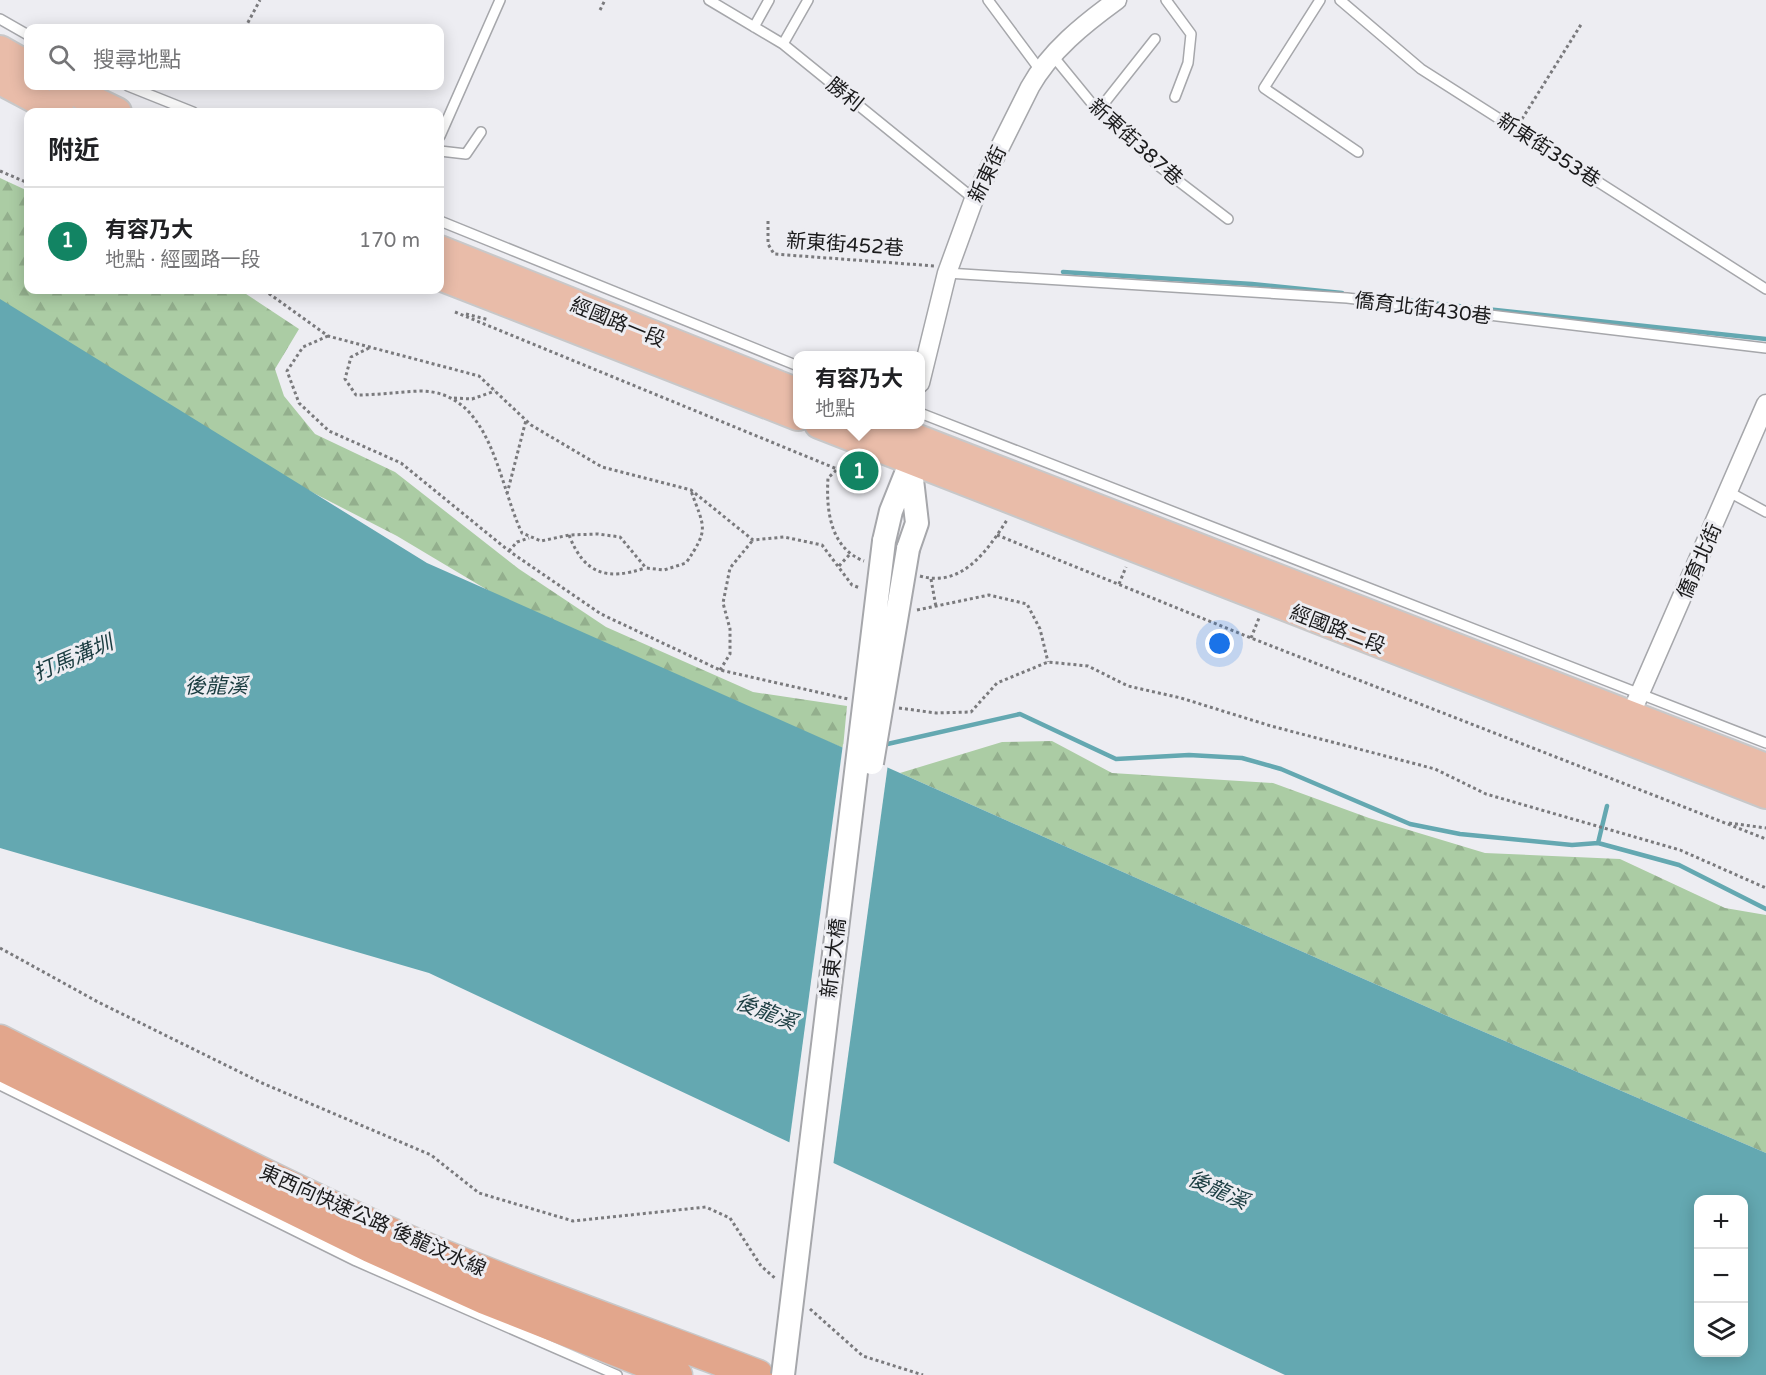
<!DOCTYPE html>
<html lang="zh-TW">
<head>
<meta charset="utf-8">
<style>
	:root { --surface:#fff; --page:#f6f6f6; --text:#202124; --muted:#757577; --line:#e0e0e0; --accent:#128463 }
	body { margin:0; font-family:"Varela Round","Noto Sans TC",sans-serif; background:var(--page); color:var(--text) }
	.controls { position:absolute; right:18px; bottom:18px; display:grid; overflow:hidden; border-radius:12px; box-shadow:0 3px 15px #0003 }
	.controls button { width:54px; height:54px; display:grid; place-items:center; padding:0; border:0; border-bottom:2px solid var(--line); background:var(--surface); color:var(--text); font:30px sans-serif }
	.you { position:absolute; left:1220px; top:644px; width:21px; height:21px; margin:-15px; border:4px solid #fff; border-radius:50%; background:#1a73e8; box-shadow:0 0 0 9px #1a73e833 }
	.badge { display:grid; place-items:center; width:39px; height:39px; border-radius:50%; background:var(--accent); color:#fff; font-size:20px; font-weight:700 }
	.pin { position:absolute; translate:-50% -50%; border:3px solid #fff; box-shadow:0 2px 6px #0006 }
	.popup { position:absolute; left:793px; top:351px; width:132px; height:78px; box-sizing:border-box; display:grid; place-content:center; border-radius:12px; background:var(--surface); filter:drop-shadow(0 2px 4px #0005); font-size:20px; white-space:nowrap; color:var(--muted) }
	.popup b { font-size:22px; color:var(--text) }
	.popup::after { content:''; position:absolute; left:50%; top:100%; margin-left:-12px; border:12px solid transparent; border-top-color:var(--surface) }
	.list { margin:0; padding:0; list-style:none }
	h2 { display:flex; justify-content:space-between; align-items:center; height:78px; margin:0; padding:0 24px; font-size:26px }
	h2 small { font-size:20px; font-weight:400; color:var(--muted) }
	.list li { display:grid; grid-template-columns:39px 1fr auto; gap:18px; align-items:center; box-sizing:border-box; height:108px; padding:0 24px; border-top:2px solid var(--line) }
	.list b { display:block; font-size:22px; white-space:nowrap }
	.list p { margin:0; font-size:20px; white-space:nowrap; color:var(--muted) }
	.list em { font-size:20px; font-style:normal; color:var(--muted) }
	.icon { flex:none; width:33px; height:33px; fill:none; stroke:currentColor; stroke-width:2; stroke-linecap:round; stroke-linejoin:round }
	.map { position:relative; flex:none; width:1766px; height:1375px; overflow:hidden }
	.search { position:absolute; background:var(--surface); box-shadow:0 3px 15px #0003; left:24px; top:24px; width:420px; height:66px; display:flex; align-items:center; gap:15px; box-sizing:border-box; padding:0 21px; border-radius:12px; color:var(--muted); font-size:22px }
	.panel { position:absolute; background:var(--surface); box-shadow:0 3px 15px #0003; left:24px; top:108px; width:420px; height:186px; border-radius:12px }
	.map>svg:first-child { display:block }
</style>
</head>
<body>
<div class="map">
<svg width="1766" height="1375" viewBox="0 0 1766 1375">
	<defs>
		<pattern id="forest-firs" width="22" height="20" patternUnits="userSpaceOnUse" patternTransform="scale(1.5)"><rect width="22" height="20" fill="#abcca4"/><path d="M5 1l3.5 6h-7zM16 11l3.5 6h-7z" fill="#93af8d"/></pattern>
	</defs>
	<rect width="100%" height="100%" fill="#ededf2"/>
	<!-- forest -->
	<path fill="url(#forest-firs)" d="M 0,178 L 28,191 L 28,290 L 240,290 L 299,329 L 275,369 L 284,396 L 315,434 L 395,472 L 519,569 L 606,627 L 753,692 L 847,706 L 843,748 L 536,619 L 397,536 L 102,384 L 0,350 Z
		M 1052,741 L 1112,773 L 1273,783 L 1369,818 L 1485,853 L 1620,859 L 1725,908 L 1766,915 L 1766,1153 L 1454,1019 L 900,773 L 1002,742 Z"/>
	<!-- water -->
	<path fill="#64a8b1" fill-rule="evenodd" d="M 0,299 L 427,563 L 1454,1019 L 1766,1153 L 1766,1375 L 1285,1375 L 429,973 L 0,848 ZM 1698,1200 L 1744,1200 L 1744,1352 L 1698,1352 Z"/>
	<!-- pier -->
	<path fill="#ededf2" d="M 843,744 L 888,764 L 833,1166 L 789,1145 Z"/>
	<g fill="none" stroke-linecap="round" stroke-linejoin="round">
		<!-- stream -->
		<path stroke="#64a8b1" stroke-width="4.5" d="M 1063,272 L 1252,284 L 1342,293
			M 1365,296 L 1766,339
			M 883,745 L 1020,714 L 1116,759 L 1189,755 L 1242,758 L 1281,769 L 1410,824 L 1460,834 L 1572,845 L 1598,843 L 1679,865 L 1766,909
			M 1598,843 L 1607,806"/>
		<defs>
			<path id="service" d="M 709,0 L 783,44 L 974,199
				M 988,0 L 1040,70
				M 1166,0 L 1191,34 L 1188,63 L 1175,97
				M 1320,0 L 1264,88 L 1358,152
				M 1340,0 L 1421,69 L 1766,289
				M 0,19 L 28,35
				M 754,27 L 769,0
				M 783,44 L 808,0
				M 1053,56 L 1098,111 L 1160,167 L 1228,219
				M 128,86 L 193,112
				M 1098,111 L 1155,39
				M 440,136 L 500,0
				M 440,151 L 466,154 L 481,132
				M 440,221 L 798,366
				M 947,273 L 1347,298 L 1766,348
				M 920,413 L 1766,743
				M 1729,492 L 1766,512
				M 0,1085 L 356,1261 L 617,1375"/>
			<path id="minor" d="M 920,383 L 947,273 L 974,199 L 1030,87 C 1050,51 1084,24 1117,0
				M 1630,716 L 1766,404"/>
			<path id="tertiary" d="M 884,541 L 891,511 L 909,466
				M 908,549 L 917,523 L 910,462"/>
			<path id="primary" d="M 0,50 L 28,66
				M 0,80 L 60,112
				M 63,86 L 117,112
				M 440,250 L 798,393
				M 440,276 L 798,416
				M 819,424 L 1766,794
				M 879,424 L 1766,768"/>
			<path id="trunk" d="M 0,1040 C 126,1104 253,1171 382,1229 C 505,1283 632,1327 758,1375
				M 0,1065 L 370,1247 L 485,1299 L 677,1375"/>
		</defs>
		<!-- service casing -->
		<use href="#service" stroke="#a6a7ab" stroke-width="12"/>
		<!-- minor casing -->
		<use href="#minor" stroke="#a6a7ab" stroke-width="21"/>
		<!-- tertiary casing -->
		<use href="#tertiary" stroke="#a6a7ab" stroke-width="26"/>
		<!-- primary casing -->
		<use href="#primary" stroke="#c8c8c9" stroke-width="32"/>
		<!-- trunk casing -->
		<use href="#trunk" stroke="#c8c8c9" stroke-width="33"/>
		<!-- path -->
		<path stroke="#7a7a7d" stroke-width="3" stroke-dasharray="3 3" stroke-linecap="butt" d="M 600,10 L 605,0
			M 245,28 L 260,0
			M 1522,119 L 1582,23
			M 0,171 L 28,183
			M 768,221 L 768,244 L 774,254 L 935,266
			M 264,290 L 328,336 L 479,376 L 531,425 L 602,467 L 691,490 L 753,540 L 784,537 L 822,545 L 852,585 L 860,588
			M 455,312 L 837,469
			M 466,314 L 489,320
			M 328,336 L 303,347 L 287,371 L 299,403 L 329,431 L 401,463 L 509,551 L 601,614 L 720,670 L 848,699
			M 369,348 L 351,357 L 345,379 L 356,395 C 377,395 398,392 420,391 C 492,391 498,484 522,533 L 541,541 L 569,535 L 598,534 L 620,537 L 646,568 L 664,570 L 686,563 C 709,529 705,529 691,491
			M 454,398 L 472,399 L 495,391
			M 845,462 L 828,478 C 826,510 830,548 864,561
			M 507,494 L 526,420
			M 569,535 C 584,574 607,581 645,568
			M 997,535 L 1251,638 L 1766,839
			M 509,551 L 517,542 L 529,538
			M 839,566 L 850,554
			M 920,576 C 962,588 987,551 1007,520
			M 931,579 L 936,607
			M 1119,584 L 1126,567
			M 917,610 L 989,595 L 1027,604 L 1040,629 L 1048,662
			M 1251,638 L 1259,618
			M 720,670 L 730,654 L 730,629 L 723,603 L 730,568 L 753,540
			M 899,708 L 936,713 L 971,712 L 997,683 L 1048,662 L 1088,666 L 1128,686 L 1181,698 L 1271,726 L 1435,769 L 1486,794 L 1680,850 L 1766,888
			M 1729,823 L 1766,828
			M 0,948 L 98,1002 L 262,1083 L 431,1155 L 479,1193 L 573,1221 L 706,1207 L 730,1218 L 761,1266 L 776,1279
			M 810,1309 L 863,1356 L 923,1375"/>
		<!-- service -->
		<use href="#service" stroke="#fff" stroke-width="9"/>
		<!-- minor -->
		<use href="#minor" stroke="#fff" stroke-width="18"/>
		<!-- tertiary -->
		<use href="#tertiary" stroke="#fff" stroke-width="22"/>
		<!-- primary -->
		<use href="#primary" stroke="#e9bca9" stroke-width="28"/>
		<!-- trunk -->
		<use href="#trunk" stroke="#e2a68c" stroke-width="30"/>
		<defs>
			<path id="tertiary-bridge" d="M 872,763 L 908,549
				M 783,1375 L 884,541"/>
		</defs>
		<!-- tertiary-bridge casing -->
		<use href="#tertiary-bridge" stroke="#a6a7ab" stroke-width="26" stroke-linecap="butt"/>
		<!-- tertiary-bridge -->
		<use href="#tertiary-bridge" stroke="#fff" stroke-width="22"/>
	</g>
	<g text-anchor="middle" stroke-width="6" stroke-linejoin="round" paint-order="stroke">
		<!-- street labels -->
		<g font-size="20" fill="#1b1b1c" stroke="#ededf2">
			<text transform="translate(845 94) rotate(39)" y="7">勝利</text>
			<text transform="translate(1136 142) rotate(42)" y="7">新東街387巷</text>
			<text transform="translate(1549 150) rotate(33)" y="7">新東街353巷</text>
			<text transform="translate(987 174) rotate(-64)" y="7">新東街</text>
			<text transform="translate(845 244) rotate(4)" y="7">新東街452巷</text>
			<text transform="translate(1423 308) rotate(7)" y="7">僑育北街430巷</text>
			<text transform="translate(618 322) rotate(22)" y="7">經國路一段</text>
			<text transform="translate(1699 561) rotate(-66)" y="7">僑育北街</text>
			<text transform="translate(1338 629) rotate(21)" y="7">經國路二段</text>
			<text transform="translate(833 958) rotate(-83)" y="7">新東大橋</text>
			<text transform="translate(373 1220) rotate(24)" y="7">東西向快速公路 後龍汶水線</text>
		</g>
		<!-- water labels -->
		<g font-size="21" font-style="italic" fill="#1a3c40" stroke="#ededf2">
			<text transform="translate(73 658) rotate(-23)" y="7">打馬溝圳</text>
			<text x="216" y="693">後龍溪</text>
			<text transform="translate(766 1012) rotate(21)" y="7">後龍溪</text>
			<text transform="translate(1218 1190) rotate(24)" y="7">後龍溪</text>
		</g>
	</g>
</svg>
<div class="controls">
<button>+</button>
<button>−</button>
<button><svg class="icon" aria-label="layers" viewBox="0 0 24 24"><path d="M12 4l9 5-9 5-9-5zM3 14l9 5 9-5"/></svg></button>
</div>
<div class="you"></div>
<div class="pin badge" style="left:859px;top:471px">1</div>
<div class="popup"><b>有容乃大</b>地點</div>
<div class="search"><svg class="icon" aria-label="search" viewBox="0 0 24 24"><circle cx="10" cy="10" r="6"/><path d="M15 15l6 6"/></svg>搜尋地點</div>
<section class="panel">
<h2>附近<small></small></h2>
<ul class="list">
<li><span class="badge">1</span><div><b>有容乃大</b><p>地點 · 經國路一段</p></div><em>170 m</em></li>
</ul>
</section>
</div>
</body>
</html>
